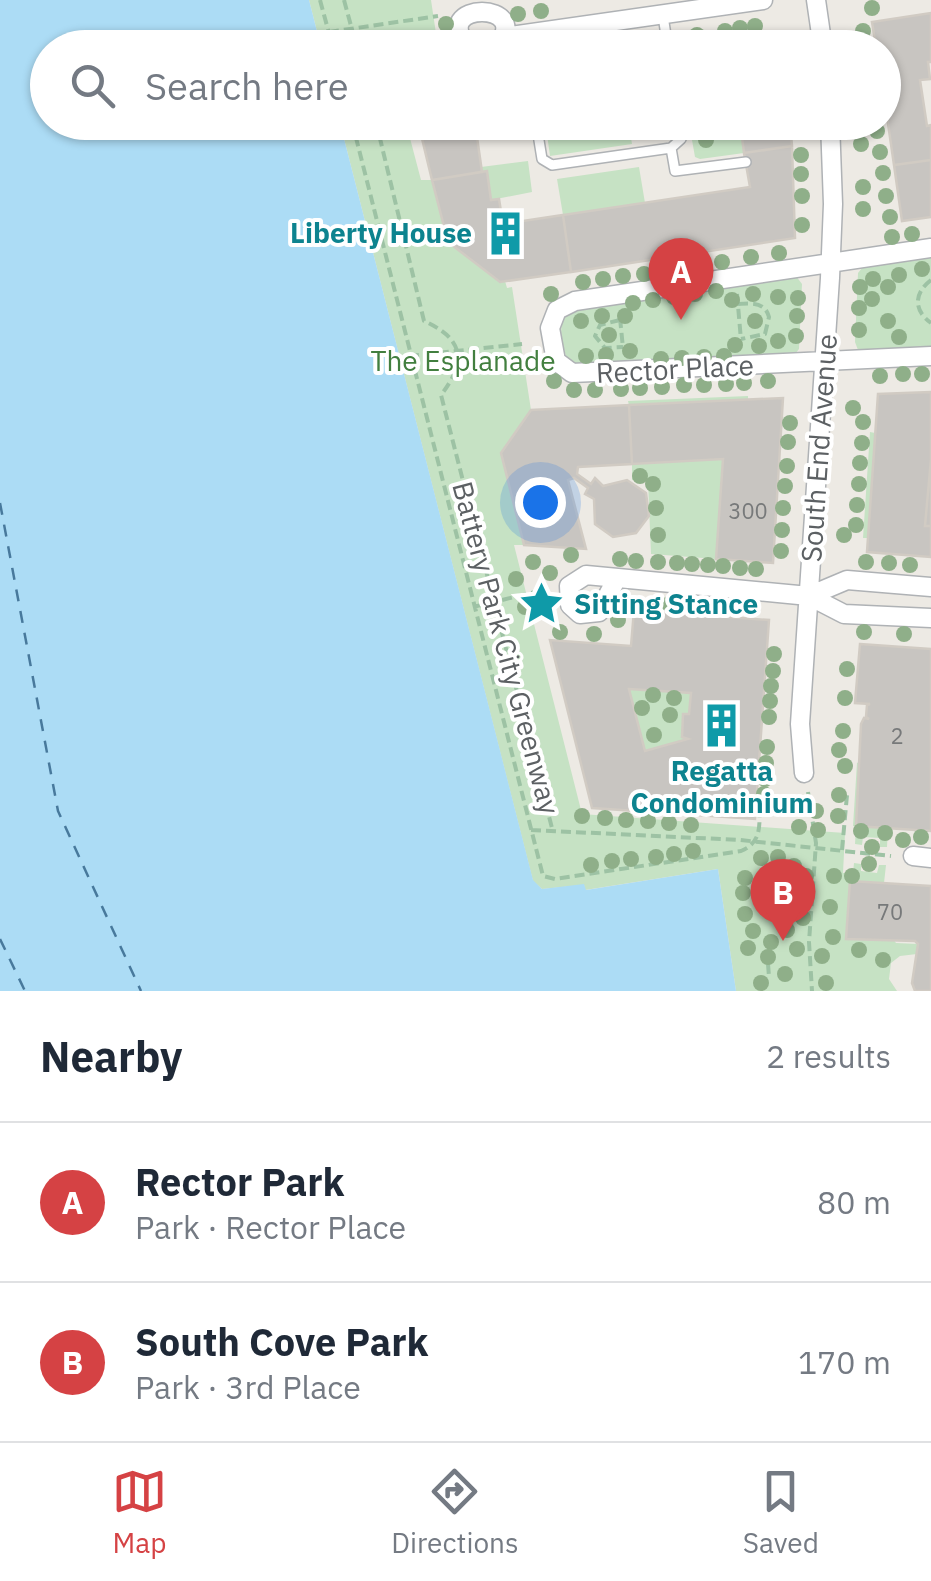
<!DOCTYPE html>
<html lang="en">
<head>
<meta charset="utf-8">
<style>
	:root { --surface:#fff; --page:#f2f2f3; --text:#1f2937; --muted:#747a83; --line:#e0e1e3; --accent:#d54244 }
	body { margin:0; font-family:"IBM Plex Sans",sans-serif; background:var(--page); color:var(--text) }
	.you { position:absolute; left:540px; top:502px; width:35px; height:35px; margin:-25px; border:8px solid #fff; border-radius:50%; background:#1a73e8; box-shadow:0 0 0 15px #1a73e833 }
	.badge { display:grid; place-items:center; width:65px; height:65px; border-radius:50%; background:var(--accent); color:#fff; font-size:32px; font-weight:700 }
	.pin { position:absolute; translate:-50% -82px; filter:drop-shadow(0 2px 5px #0008) }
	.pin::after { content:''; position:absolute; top:52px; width:35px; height:30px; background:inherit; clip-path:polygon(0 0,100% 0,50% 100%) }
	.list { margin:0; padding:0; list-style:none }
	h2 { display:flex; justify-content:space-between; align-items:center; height:130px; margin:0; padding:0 40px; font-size:42px }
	h2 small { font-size:32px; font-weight:400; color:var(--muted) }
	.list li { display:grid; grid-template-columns:65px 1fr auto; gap:30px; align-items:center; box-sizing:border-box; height:160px; padding:0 40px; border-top:2px solid var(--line) }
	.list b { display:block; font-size:38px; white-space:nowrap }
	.list p { margin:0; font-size:32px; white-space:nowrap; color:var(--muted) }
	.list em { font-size:32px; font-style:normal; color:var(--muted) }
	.icon { flex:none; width:55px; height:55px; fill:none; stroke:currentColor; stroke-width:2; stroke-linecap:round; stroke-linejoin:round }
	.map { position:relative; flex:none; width:931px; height:991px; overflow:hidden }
	.search { position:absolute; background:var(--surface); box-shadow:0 2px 8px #0004; left:30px; right:30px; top:30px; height:110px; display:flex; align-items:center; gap:25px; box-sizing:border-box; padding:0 35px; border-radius:55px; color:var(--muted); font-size:38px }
	.sheet { height:450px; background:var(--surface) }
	nav { display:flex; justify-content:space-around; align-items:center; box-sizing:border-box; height:140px; border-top:2px solid var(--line); background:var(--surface); font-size:28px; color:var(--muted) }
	nav a { display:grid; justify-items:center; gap:5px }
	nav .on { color:var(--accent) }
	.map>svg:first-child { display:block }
</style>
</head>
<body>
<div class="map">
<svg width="931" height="991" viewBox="0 0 931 991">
	<rect width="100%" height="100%" fill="#edeae4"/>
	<!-- green -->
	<path fill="#c6e2c4" d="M 309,0 L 431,0 L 438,47 L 321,47 Z
		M 549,122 L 650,122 L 650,123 L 629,126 L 632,144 L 550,156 L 546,127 L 549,126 Z
		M 340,123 L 406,123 L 421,180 L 432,180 L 448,242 L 499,282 L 505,281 L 507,288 L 512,287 L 531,410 L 501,453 L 524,545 L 514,545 L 582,814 L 845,833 L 843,873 L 853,873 L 854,863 L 861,864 L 861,871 L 877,873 L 879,865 L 886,865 L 884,883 L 850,881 L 847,939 L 893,939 L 896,943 L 918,944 L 917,954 L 900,956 L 891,963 L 889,979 L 897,991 L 736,991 L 718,869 L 585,890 L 584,885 L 542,889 L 533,881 Z
		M 689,123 L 740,123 L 744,153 L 700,159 L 695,157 Z
		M 528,161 L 532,192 L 491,200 L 487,172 L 482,172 L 481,167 Z
		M 639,167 L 645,203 L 563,215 L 557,179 Z
		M 931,256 L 931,349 L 858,350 L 855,342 L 858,273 L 862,268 Z
		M 796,276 L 802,284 L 799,349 L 795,354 L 579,366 L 566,356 C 560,336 556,318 576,309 Z
		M 748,396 L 748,400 L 629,405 L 628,401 Z
		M 870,432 L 875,433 L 868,538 L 863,538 Z
		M 723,459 L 716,559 L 651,554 L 648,481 L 632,480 L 632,464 Z
		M 629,689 L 691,693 L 689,714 L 683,714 L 682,737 L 688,739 L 645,751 Z
		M 859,762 L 856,826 L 888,828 L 887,847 L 880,847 L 880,838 L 863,837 L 862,845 L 855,844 L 856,827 L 853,826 L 857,763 Z"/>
	<!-- water -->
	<path fill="#acdcf5" d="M 0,0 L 309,0 L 321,47 L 48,48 L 48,122 L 340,123 L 533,880 L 542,889 L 584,884 L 586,890 L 718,869 L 736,991 L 0,991 Z"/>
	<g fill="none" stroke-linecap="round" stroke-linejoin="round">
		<!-- ferry -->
		<path stroke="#48799c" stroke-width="2.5" stroke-dasharray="12 10" stroke-linecap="butt" d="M 0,503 L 58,811 L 141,991
			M 0,939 L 25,991"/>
	</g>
	<!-- building -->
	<path fill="#c8c5c1" stroke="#d1cbc3" stroke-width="2.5" fill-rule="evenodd" d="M 931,13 L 931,62 L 928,62 L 930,79 L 920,80 L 927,126 L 931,125 L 931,160 L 894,165 L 884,96 L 884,48 L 876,48 L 872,22 Z
		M 780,35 L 782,48 L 711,48 L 728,43 Z
		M 418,122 L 549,122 L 549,127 L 477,137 L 482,172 L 432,180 Z
		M 740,122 L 790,122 L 792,146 L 744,153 Z
		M 792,146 L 795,238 L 571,272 L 563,215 L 750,187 L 744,153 Z
		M 931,160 L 931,217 L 902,221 L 894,165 Z
		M 487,171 L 491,200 L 499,199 L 503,224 L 563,215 L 571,272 L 500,282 L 448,242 L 432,180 Z
		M 931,392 L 931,459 L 925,526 L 931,526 L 931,557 L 867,552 L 878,394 Z
		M 783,398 L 773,563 L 716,559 L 723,459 L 632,464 L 629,405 Z
		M 629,405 L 632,464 L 578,467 L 577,474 L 591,484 L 595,478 L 603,486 L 627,480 L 646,493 L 649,516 L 636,533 L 613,537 L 595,524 L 594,499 L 585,494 L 588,488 L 574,478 L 568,480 L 586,549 L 524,545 L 501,453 L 531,410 Z
		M 931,459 L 931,526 L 925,526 Z
		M 634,610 L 769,620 L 755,819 L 592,808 L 550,640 L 631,646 ZM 629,689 L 691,693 L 689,714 L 683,714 L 682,737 L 688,739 L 645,751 Z
		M 860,644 L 931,649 L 931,831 L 856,826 L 861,724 L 864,718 L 869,719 L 866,717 L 867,705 L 870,704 L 855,703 Z
		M 850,881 L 931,886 L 931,991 L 915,991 L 912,983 L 918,944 L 915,941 L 846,939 Z"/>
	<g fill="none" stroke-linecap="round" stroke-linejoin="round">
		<defs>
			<path id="lane" d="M 663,16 L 668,48
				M 537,128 L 542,159 L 552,165 L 671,148 L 681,139 L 679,122
				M 630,132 L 679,124
				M 671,148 L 675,171 L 746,162"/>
			<path id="street" d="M 816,0 L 823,48
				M 503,37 L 763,0
				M 469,48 C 425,0 539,0 495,48
				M 931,248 L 575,301 L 557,310 L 550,328 L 556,361 L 572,373 L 931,356
				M 617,578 L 599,612 L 580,614 L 570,605 L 569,586 L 586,575 L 809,596 L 844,614 L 931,618
				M 809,596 L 847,580 L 931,587
				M 804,773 L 800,724 L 830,278 L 833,204 L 830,122
				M 913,856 L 931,858"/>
		</defs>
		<!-- lane casing -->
		<use href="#lane" stroke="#afb2b5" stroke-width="12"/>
		<!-- street casing -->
		<use href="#street" stroke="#afb2b5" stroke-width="21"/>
		<!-- path -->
		<path stroke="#9dc2a4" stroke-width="4" stroke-dasharray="10 5" stroke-linecap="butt" d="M 320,0 L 333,48
			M 344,0 L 357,48
			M 329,32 L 438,16
			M 352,122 L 543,876 L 555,879 L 741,851 C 765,841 758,821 760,799
			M 376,122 L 424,321 C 464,339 467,361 441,395 L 553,832
			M 931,280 C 914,293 913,310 931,323
			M 737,294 L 741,340
			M 738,304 C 752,303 765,302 769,317 L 765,334 L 741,339
			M 620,318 L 623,348
			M 620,320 L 600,325 L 595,336 L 605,348 L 623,347
			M 409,356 L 522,344
			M 473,607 L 535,592
			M 808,792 L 816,843 L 809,942 L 812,991
			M 531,830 L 740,840 L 891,856
			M 842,850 L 847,795
			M 768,964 L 769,977"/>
		<!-- lane -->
		<use href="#lane" stroke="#fff" stroke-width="9"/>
		<!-- street -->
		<use href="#street" stroke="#fff" stroke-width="18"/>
	</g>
	<!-- trees -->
	<g fill="#8faf89">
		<circle cx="872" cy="8" r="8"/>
		<circle cx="541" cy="11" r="8"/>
		<circle cx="518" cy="14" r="8"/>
		<circle cx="446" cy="24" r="8"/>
		<circle cx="755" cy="26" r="8"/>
		<circle cx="740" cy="28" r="8"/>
		<circle cx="725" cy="31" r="8"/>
		<circle cx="863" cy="31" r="8"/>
		<circle cx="697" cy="35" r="8"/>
		<circle cx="877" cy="131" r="8"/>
		<circle cx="706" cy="140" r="8"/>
		<circle cx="861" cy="144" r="8"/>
		<circle cx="880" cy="152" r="8"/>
		<circle cx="801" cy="155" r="8"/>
		<circle cx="883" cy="173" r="8"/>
		<circle cx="801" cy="174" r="8"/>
		<circle cx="863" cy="187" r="8"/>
		<circle cx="802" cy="196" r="8"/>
		<circle cx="886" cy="196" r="8"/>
		<circle cx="863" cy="209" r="8"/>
		<circle cx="890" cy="217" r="8"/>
		<circle cx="802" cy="225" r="8"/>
		<circle cx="912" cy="234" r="8"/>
		<circle cx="892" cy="237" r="8"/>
		<circle cx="779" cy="253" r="8"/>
		<circle cx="751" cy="257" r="8"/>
		<circle cx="722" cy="262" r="8"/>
		<circle cx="704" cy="265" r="8"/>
		<circle cx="680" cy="268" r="8"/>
		<circle cx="922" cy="269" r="8"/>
		<circle cx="644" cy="274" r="8"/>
		<circle cx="899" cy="275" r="8"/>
		<circle cx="623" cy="276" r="8"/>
		<circle cx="603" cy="279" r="8"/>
		<circle cx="873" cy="279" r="8"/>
		<circle cx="583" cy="282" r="8"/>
		<circle cx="860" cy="287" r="8"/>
		<circle cx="888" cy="287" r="8"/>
		<circle cx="716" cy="291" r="8"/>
		<circle cx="551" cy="294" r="8"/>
		<circle cx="695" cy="294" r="8"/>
		<circle cx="753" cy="294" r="8"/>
		<circle cx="674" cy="297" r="8"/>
		<circle cx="778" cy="297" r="8"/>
		<circle cx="798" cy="298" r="8"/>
		<circle cx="872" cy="299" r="8"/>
		<circle cx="653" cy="300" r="8"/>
		<circle cx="732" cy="300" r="8"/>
		<circle cx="633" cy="303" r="8"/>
		<circle cx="859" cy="308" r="8"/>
		<circle cx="602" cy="316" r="8"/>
		<circle cx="625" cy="316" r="8"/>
		<circle cx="797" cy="316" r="8"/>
		<circle cx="581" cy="321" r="8"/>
		<circle cx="755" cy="321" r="8"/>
		<circle cx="888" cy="321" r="8"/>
		<circle cx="859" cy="330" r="8"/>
		<circle cx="609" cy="335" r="8"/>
		<circle cx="796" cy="336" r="8"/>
		<circle cx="899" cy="337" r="8"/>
		<circle cx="778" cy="341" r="8"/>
		<circle cx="735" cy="345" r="8"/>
		<circle cx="759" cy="346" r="8"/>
		<circle cx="630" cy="351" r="8"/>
		<circle cx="606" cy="355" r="8"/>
		<circle cx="586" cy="356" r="8"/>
		<circle cx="724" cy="356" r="8"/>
		<circle cx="704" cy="357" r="8"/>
		<circle cx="682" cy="358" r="8"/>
		<circle cx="661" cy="359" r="8"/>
		<circle cx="903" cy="374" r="8"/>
		<circle cx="922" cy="374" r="8"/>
		<circle cx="880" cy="376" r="8"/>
		<circle cx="554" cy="381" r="8"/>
		<circle cx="768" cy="381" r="8"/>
		<circle cx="744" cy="383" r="8"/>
		<circle cx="726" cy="384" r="8"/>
		<circle cx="684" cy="385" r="8"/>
		<circle cx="704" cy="385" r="8"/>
		<circle cx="662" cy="387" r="8"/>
		<circle cx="640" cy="388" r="8"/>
		<circle cx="621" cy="389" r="8"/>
		<circle cx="574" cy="390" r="8"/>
		<circle cx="595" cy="390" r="8"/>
		<circle cx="853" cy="408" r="8"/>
		<circle cx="863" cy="422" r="8"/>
		<circle cx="790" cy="423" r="8"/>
		<circle cx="788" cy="442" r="8"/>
		<circle cx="862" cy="443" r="8"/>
		<circle cx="860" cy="463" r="8"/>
		<circle cx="787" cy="466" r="8"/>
		<circle cx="640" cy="476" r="8"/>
		<circle cx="653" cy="484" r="8"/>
		<circle cx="859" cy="484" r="8"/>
		<circle cx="785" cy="486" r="8"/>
		<circle cx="857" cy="505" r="8"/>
		<circle cx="656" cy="508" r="8"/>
		<circle cx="783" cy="508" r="8"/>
		<circle cx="856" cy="525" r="8"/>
		<circle cx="782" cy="530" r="8"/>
		<circle cx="658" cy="535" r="8"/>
		<circle cx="844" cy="535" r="8"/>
		<circle cx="781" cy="551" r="8"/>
		<circle cx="571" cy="555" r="8"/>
		<circle cx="620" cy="559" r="8"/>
		<circle cx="636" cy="561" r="8"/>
		<circle cx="533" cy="562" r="8"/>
		<circle cx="658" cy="562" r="8"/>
		<circle cx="866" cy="562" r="8"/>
		<circle cx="677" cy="563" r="8"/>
		<circle cx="889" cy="563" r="8"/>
		<circle cx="692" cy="564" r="8"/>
		<circle cx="708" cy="565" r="8"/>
		<circle cx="910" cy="565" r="8"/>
		<circle cx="723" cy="566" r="8"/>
		<circle cx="740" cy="568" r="8"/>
		<circle cx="756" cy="569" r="8"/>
		<circle cx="550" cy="573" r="8"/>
		<circle cx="516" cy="579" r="8"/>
		<circle cx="669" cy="604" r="8"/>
		<circle cx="525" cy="607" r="8"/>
		<circle cx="546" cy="609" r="8"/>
		<circle cx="618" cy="620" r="8"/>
		<circle cx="560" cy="632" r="8"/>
		<circle cx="864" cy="632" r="8"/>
		<circle cx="594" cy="634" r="8"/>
		<circle cx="904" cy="634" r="8"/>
		<circle cx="774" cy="654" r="8"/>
		<circle cx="847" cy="669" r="8"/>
		<circle cx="773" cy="671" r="8"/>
		<circle cx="771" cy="686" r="8"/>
		<circle cx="653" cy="695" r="8"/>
		<circle cx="674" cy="698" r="8"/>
		<circle cx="845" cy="698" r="8"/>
		<circle cx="770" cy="701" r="8"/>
		<circle cx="642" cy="708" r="8"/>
		<circle cx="670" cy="715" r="8"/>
		<circle cx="769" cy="717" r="8"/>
		<circle cx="843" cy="731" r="8"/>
		<circle cx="654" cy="735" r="8"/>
		<circle cx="767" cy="747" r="8"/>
		<circle cx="839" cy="750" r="8"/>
		<circle cx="766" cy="763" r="8"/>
		<circle cx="845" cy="766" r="8"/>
		<circle cx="765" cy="779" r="8"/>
		<circle cx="764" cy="794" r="8"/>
		<circle cx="839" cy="795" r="8"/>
		<circle cx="816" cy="811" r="8"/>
		<circle cx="582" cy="816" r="8"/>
		<circle cx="838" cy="816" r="8"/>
		<circle cx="605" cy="818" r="8"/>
		<circle cx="626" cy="820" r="8"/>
		<circle cx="648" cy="821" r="8"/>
		<circle cx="669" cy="823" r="8"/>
		<circle cx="691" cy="825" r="8"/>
		<circle cx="799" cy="827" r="8"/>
		<circle cx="818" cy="830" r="8"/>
		<circle cx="861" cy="831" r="8"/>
		<circle cx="885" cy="833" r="8"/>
		<circle cx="921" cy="837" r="8"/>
		<circle cx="903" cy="840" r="8"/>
		<circle cx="872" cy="847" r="8"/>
		<circle cx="693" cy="851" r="8"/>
		<circle cx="674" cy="854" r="8"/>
		<circle cx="656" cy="857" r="8"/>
		<circle cx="778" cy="857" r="8"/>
		<circle cx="761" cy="858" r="8"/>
		<circle cx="631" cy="859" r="8"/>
		<circle cx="612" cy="861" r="8"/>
		<circle cx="869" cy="864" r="8"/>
		<circle cx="591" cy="865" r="8"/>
		<circle cx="794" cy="866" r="8"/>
		<circle cx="806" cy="876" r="8"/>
		<circle cx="834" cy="876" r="8"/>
		<circle cx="852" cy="876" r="8"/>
		<circle cx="745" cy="878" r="8"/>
		<circle cx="787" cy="887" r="8"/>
		<circle cx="762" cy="889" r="8"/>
		<circle cx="743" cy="893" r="8"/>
		<circle cx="774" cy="900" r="8"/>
		<circle cx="830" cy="907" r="8"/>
		<circle cx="787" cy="909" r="8"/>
		<circle cx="745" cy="914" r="8"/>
		<circle cx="803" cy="918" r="8"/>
		<circle cx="787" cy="930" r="8"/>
		<circle cx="753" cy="931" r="8"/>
		<circle cx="833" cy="937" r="8"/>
		<circle cx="771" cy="942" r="8"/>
		<circle cx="748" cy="948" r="8"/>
		<circle cx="797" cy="949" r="8"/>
		<circle cx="859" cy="950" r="8"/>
		<circle cx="822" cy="956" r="8"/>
		<circle cx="768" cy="957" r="8"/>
		<circle cx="883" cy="960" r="8"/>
		<circle cx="785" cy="974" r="8"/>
		<circle cx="761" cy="983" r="8"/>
		<circle cx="826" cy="983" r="8"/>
	</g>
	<!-- icons -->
	<defs>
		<symbol id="building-bare" viewBox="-9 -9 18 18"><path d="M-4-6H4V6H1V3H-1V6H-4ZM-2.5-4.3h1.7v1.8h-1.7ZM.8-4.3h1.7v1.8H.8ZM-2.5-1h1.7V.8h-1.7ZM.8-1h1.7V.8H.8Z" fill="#0f9aa8" stroke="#fff" stroke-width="2.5" paint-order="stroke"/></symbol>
		<symbol id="sight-bare" viewBox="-9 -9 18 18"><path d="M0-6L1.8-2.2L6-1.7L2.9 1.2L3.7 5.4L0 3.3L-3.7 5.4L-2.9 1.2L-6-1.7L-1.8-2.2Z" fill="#0f9aa8" stroke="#fff" stroke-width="2.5" paint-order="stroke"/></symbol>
	</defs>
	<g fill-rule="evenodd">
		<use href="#building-bare" x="474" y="202" width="63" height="63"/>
		<use href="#sight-bare" x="510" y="572" width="63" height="63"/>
		<use href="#building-bare" x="690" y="694" width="63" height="63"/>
	</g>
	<g text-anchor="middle" stroke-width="8" stroke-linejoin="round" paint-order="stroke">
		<!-- number labels -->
		<g font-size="22" fill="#77797a">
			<text x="748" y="519">300</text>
			<text x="897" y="744">2</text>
			<text x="890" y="920">70</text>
		</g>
		<!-- culture labels -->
		<g font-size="28" font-weight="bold" fill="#0d838f" stroke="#fff" text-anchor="end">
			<text x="472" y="243">Liberty House</text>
			<text x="574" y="614" text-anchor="start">Sitting Stance</text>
			<text x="722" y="781" text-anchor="middle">Regatta<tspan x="722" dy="32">Condominium</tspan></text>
		</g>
		<!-- park labels -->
		<g font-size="28" fill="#427f3f" stroke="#fff">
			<text x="463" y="371">The Esplanade</text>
		</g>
		<!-- street labels -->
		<g font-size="28" fill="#5c6063" stroke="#fff">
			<text transform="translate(675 369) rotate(-3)" y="10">Rector Place</text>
			<text transform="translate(819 448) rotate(-86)" y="10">South End Avenue</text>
			<text transform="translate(506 648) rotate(75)" y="10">Battery Park City Greenway</text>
		</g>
	</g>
</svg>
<div class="you"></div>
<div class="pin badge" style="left:681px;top:320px">A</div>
<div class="pin badge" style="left:783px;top:941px">B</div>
<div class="search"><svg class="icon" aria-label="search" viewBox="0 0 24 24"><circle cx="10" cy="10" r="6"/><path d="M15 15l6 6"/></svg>Search here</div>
</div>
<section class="sheet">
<h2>Nearby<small>2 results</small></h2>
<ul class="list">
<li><span class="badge">A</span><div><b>Rector Park</b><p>Park · Rector Place</p></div><em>80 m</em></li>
<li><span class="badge">B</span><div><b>South Cove Park</b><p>Park · 3rd Place</p></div><em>170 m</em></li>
</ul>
</section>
<nav>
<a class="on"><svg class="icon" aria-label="map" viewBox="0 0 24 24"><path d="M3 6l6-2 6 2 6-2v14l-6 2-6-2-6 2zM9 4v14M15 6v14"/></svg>Map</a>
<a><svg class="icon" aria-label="directions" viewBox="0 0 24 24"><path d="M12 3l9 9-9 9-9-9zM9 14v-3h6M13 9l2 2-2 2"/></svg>Directions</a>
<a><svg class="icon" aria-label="saved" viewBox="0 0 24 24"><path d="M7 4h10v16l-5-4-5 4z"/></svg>Saved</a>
</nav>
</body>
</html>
